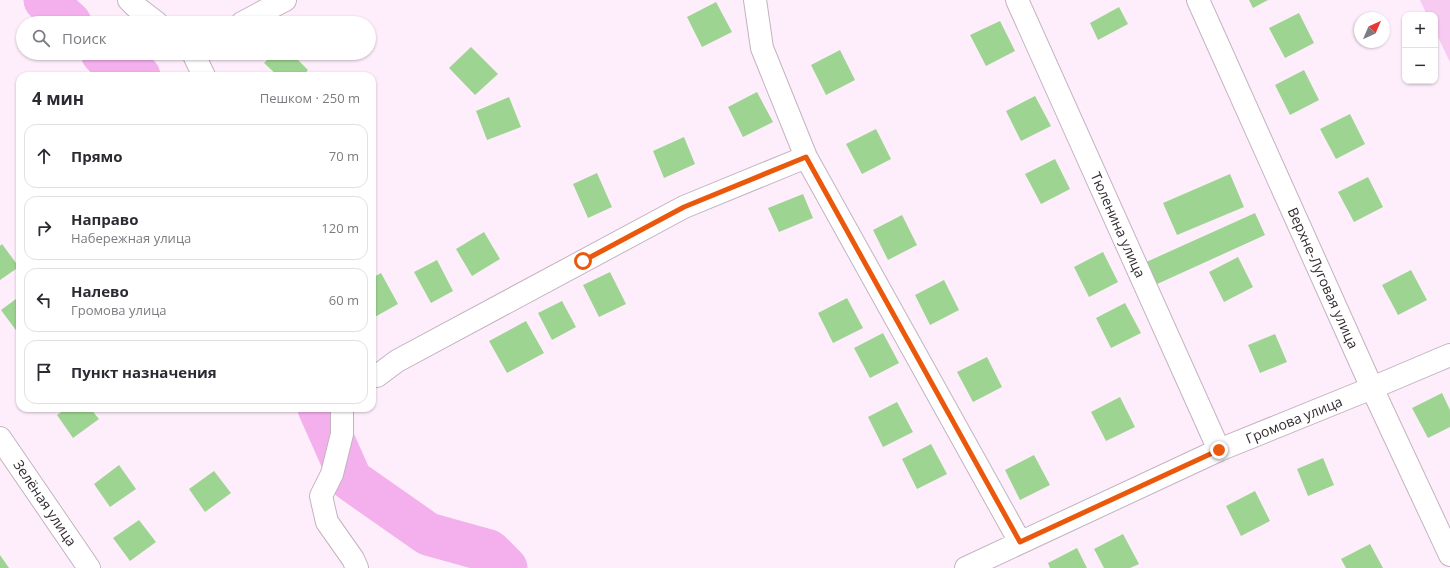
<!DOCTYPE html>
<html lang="ru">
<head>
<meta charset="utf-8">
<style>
	:root { --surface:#fff; --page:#f2f2f3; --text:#2b2b33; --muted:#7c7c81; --line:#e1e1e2 }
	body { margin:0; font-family:"Open Sans",sans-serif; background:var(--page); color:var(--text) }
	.controls { position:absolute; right:12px; top:12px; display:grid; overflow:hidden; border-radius:8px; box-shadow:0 1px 3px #0004 }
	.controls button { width:36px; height:36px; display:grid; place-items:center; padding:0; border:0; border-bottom:1px solid var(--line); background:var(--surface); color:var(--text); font:20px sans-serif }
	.compass { position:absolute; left:1354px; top:12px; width:36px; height:36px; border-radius:50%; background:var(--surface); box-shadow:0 1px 3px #0004; rotate:44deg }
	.stop { position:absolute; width:12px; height:12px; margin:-9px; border:3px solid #ea580c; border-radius:50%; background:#fff }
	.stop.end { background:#ea580c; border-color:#fff; box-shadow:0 1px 4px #0008 }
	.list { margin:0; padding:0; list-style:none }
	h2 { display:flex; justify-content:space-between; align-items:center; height:52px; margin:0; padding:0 16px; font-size:17px }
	h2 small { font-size:13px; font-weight:400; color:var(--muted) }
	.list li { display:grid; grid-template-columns:26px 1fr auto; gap:12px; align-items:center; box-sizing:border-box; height:64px; margin:0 8px 8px; padding:0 8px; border:1px solid var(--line); border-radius:12px }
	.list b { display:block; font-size:15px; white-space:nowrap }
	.list p { margin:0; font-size:13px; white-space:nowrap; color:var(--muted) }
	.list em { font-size:13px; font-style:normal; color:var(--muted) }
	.icon { flex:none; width:22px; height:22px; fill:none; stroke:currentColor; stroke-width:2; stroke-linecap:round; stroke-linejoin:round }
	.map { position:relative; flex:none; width:1450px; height:568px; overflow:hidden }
	.search { position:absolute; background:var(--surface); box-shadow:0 1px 3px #0004; left:16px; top:16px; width:360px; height:44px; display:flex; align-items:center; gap:10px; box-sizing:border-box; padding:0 14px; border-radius:22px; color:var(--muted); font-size:15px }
	.panel { position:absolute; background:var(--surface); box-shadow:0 1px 3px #0004; left:16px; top:72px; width:360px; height:340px; border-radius:12px }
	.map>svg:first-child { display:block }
</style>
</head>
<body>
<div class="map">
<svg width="1450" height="568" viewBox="0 0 1450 568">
	<rect width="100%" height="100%" fill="#feeefc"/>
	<!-- green -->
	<path fill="#f7caf1" d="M 1420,0 L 1450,0 L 1450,62 L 1435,31 L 1435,15 L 1427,15 Z"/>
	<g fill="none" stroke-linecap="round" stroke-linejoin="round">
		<!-- river -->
		<path stroke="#f3b0ec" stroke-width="43" d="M 45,0 L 70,23
			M 102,53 L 114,65 L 139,76
			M 319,408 L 351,480 L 428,534 L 489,551 L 506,568"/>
	</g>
	<!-- building -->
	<path fill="#9ed491" d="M 1249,0 L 1268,0 L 1253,8 Z
		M 716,2 L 732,32 L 702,47 L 687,17 Z
		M 1119,7 L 1128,24 L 1098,40 L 1090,23 Z
		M 1299,13 L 1314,43 L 1285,58 L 1269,28 Z
		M 1000,21 L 1015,51 L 986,66 L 970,35 Z
		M 471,47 L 498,74 L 475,95 L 449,68 Z
		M 840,50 L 855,80 L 826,95 L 811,65 Z
		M 274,53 L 291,53 L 308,70 L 303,76 L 278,76 L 264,63 Z
		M 1304,70 L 1319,100 L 1290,115 L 1275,85 Z
		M 757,92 L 773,122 L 743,137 L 728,107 Z
		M 1035,96 L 1051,126 L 1021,141 L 1006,111 Z
		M 509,97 L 521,127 L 487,140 L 476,111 Z
		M 1350,114 L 1365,144 L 1336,159 L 1320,129 Z
		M 876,129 L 891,159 L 862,174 L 846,144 Z
		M 684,137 L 695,164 L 664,178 L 653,151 Z
		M 1055,159 L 1070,189 L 1041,204 L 1025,174 Z
		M 597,173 L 612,207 L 588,218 L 573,184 Z
		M 1230,174 L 1244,207 L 1177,235 L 1163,203 Z
		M 1368,177 L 1383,207 L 1354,222 L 1338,192 Z
		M 803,194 L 813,218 L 779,232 L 768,208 Z
		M 1255,213 L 1265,235 L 1155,285 L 1144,263 Z
		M 902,215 L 917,245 L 888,260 L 873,230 Z
		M 484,232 L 500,259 L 472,276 L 456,249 Z
		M 2,244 L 19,267 L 0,280 L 0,246 Z
		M 1103,252 L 1118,282 L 1089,297 L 1074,267 Z
		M 1238,257 L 1253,287 L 1224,302 L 1209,272 Z
		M 437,260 L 453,291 L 431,303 L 414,272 Z
		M 1411,270 L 1427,300 L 1398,315 L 1382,285 Z
		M 610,272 L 626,304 L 599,317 L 583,285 Z
		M 381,273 L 398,304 L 373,318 L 372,278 Z
		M 944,280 L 959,310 L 930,325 L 915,295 Z
		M 20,296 L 20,331 L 18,333 L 1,310 Z
		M 847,298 L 863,328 L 833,343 L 818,313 Z
		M 562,301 L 576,327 L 552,340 L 538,313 Z
		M 1125,303 L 1141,333 L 1111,348 L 1096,318 Z
		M 526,321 L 544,353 L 507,373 L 489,341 Z
		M 883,333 L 899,363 L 870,378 L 854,348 Z
		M 1275,334 L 1287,362 L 1260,373 L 1248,345 Z
		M 987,357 L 1002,387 L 973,402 L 957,372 Z
		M 1442,393 L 1450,410 L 1450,427 L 1428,438 L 1412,408 Z
		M 1120,397 L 1135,427 L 1106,441 L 1091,412 Z
		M 897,402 L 913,432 L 883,447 L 868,417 Z
		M 67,408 L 90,408 L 99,419 L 73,438 L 57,415 Z
		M 931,444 L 947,474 L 917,489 L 902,459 Z
		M 1034,455 L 1050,485 L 1020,500 L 1005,470 Z
		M 1323,458 L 1334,485 L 1308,496 L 1297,469 Z
		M 119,465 L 136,489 L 110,507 L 94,484 Z
		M 214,471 L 231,493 L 205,512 L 189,489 Z
		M 1255,491 L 1270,521 L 1241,536 L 1226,506 Z
		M 139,520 L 156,542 L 130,561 L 113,538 Z
		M 1123,534 L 1139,564 L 1130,568 L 1104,568 L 1094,549 Z
		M 1370,544 L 1383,568 L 1346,568 L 1341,559 Z
		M 1077,548 L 1087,568 L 1050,568 L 1048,563 Z
		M 0,555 L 9,568 L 0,568 Z"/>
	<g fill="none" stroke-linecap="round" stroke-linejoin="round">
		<defs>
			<path id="minor" d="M 129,0 L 135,6 L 157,23
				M 755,0 L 762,48 L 806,157 L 1020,542
				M 1017,0 L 1219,450
				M 1198,0 L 1372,388 L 1450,555
				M 242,23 L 285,0
				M 193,53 L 204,76
				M 372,376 L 377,376 L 397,361 L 684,207 L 806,157
				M 342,408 L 342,434 L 332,474 L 321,496 L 327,522 L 353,559 L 357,568
				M 0,438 L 89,568
				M 966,568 L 1219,450 L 1372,388 L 1450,355"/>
		</defs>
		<!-- minor casing -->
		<use href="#minor" stroke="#c2b3c0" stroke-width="24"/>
		<!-- minor -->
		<use href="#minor" stroke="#fff" stroke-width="22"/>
	</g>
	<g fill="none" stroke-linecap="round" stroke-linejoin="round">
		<!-- route -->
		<path stroke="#ea580c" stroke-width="5" d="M 583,261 L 684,207 L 806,157 L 1020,542 L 1219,450"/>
	</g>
	<g text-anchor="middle" stroke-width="4" stroke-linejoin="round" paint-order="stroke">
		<!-- street labels -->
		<g font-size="14" fill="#332d32" stroke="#fff">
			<text transform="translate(1118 225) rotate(66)" y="5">Тюленина улица</text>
			<text transform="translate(1323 278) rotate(66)" y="5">Верхне-Луговая улица</text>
			<text transform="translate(1294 420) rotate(-22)" y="5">Громова улица</text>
			<text transform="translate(45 503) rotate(56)" y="5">Зелёная улица</text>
		</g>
	</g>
</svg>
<div class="controls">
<button>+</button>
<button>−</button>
</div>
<svg class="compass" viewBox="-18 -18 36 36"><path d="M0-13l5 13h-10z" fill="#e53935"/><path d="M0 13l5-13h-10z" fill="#7c7c81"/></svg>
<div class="stop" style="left:583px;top:261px"></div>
<div class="stop end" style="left:1219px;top:450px"></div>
<div class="search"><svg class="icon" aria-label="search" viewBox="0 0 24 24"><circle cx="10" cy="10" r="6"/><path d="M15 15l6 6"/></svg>Поиск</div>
<section class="panel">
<h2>4 мин<small>Пешком · 250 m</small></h2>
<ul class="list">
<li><svg class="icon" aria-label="ahead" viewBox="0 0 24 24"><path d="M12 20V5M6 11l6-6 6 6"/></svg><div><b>Прямо</b></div><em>70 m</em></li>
<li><svg class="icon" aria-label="right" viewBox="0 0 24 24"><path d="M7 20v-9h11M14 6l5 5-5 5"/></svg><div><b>Направо</b><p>Набережная улица</p></div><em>120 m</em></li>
<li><svg class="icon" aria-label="left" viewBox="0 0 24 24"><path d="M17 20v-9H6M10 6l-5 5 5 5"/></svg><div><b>Налево</b><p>Громова улица</p></div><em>60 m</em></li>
<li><svg class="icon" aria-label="arrive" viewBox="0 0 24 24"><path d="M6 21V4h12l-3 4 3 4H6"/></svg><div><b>Пункт назначения</b></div></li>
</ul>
</section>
</div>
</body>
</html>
